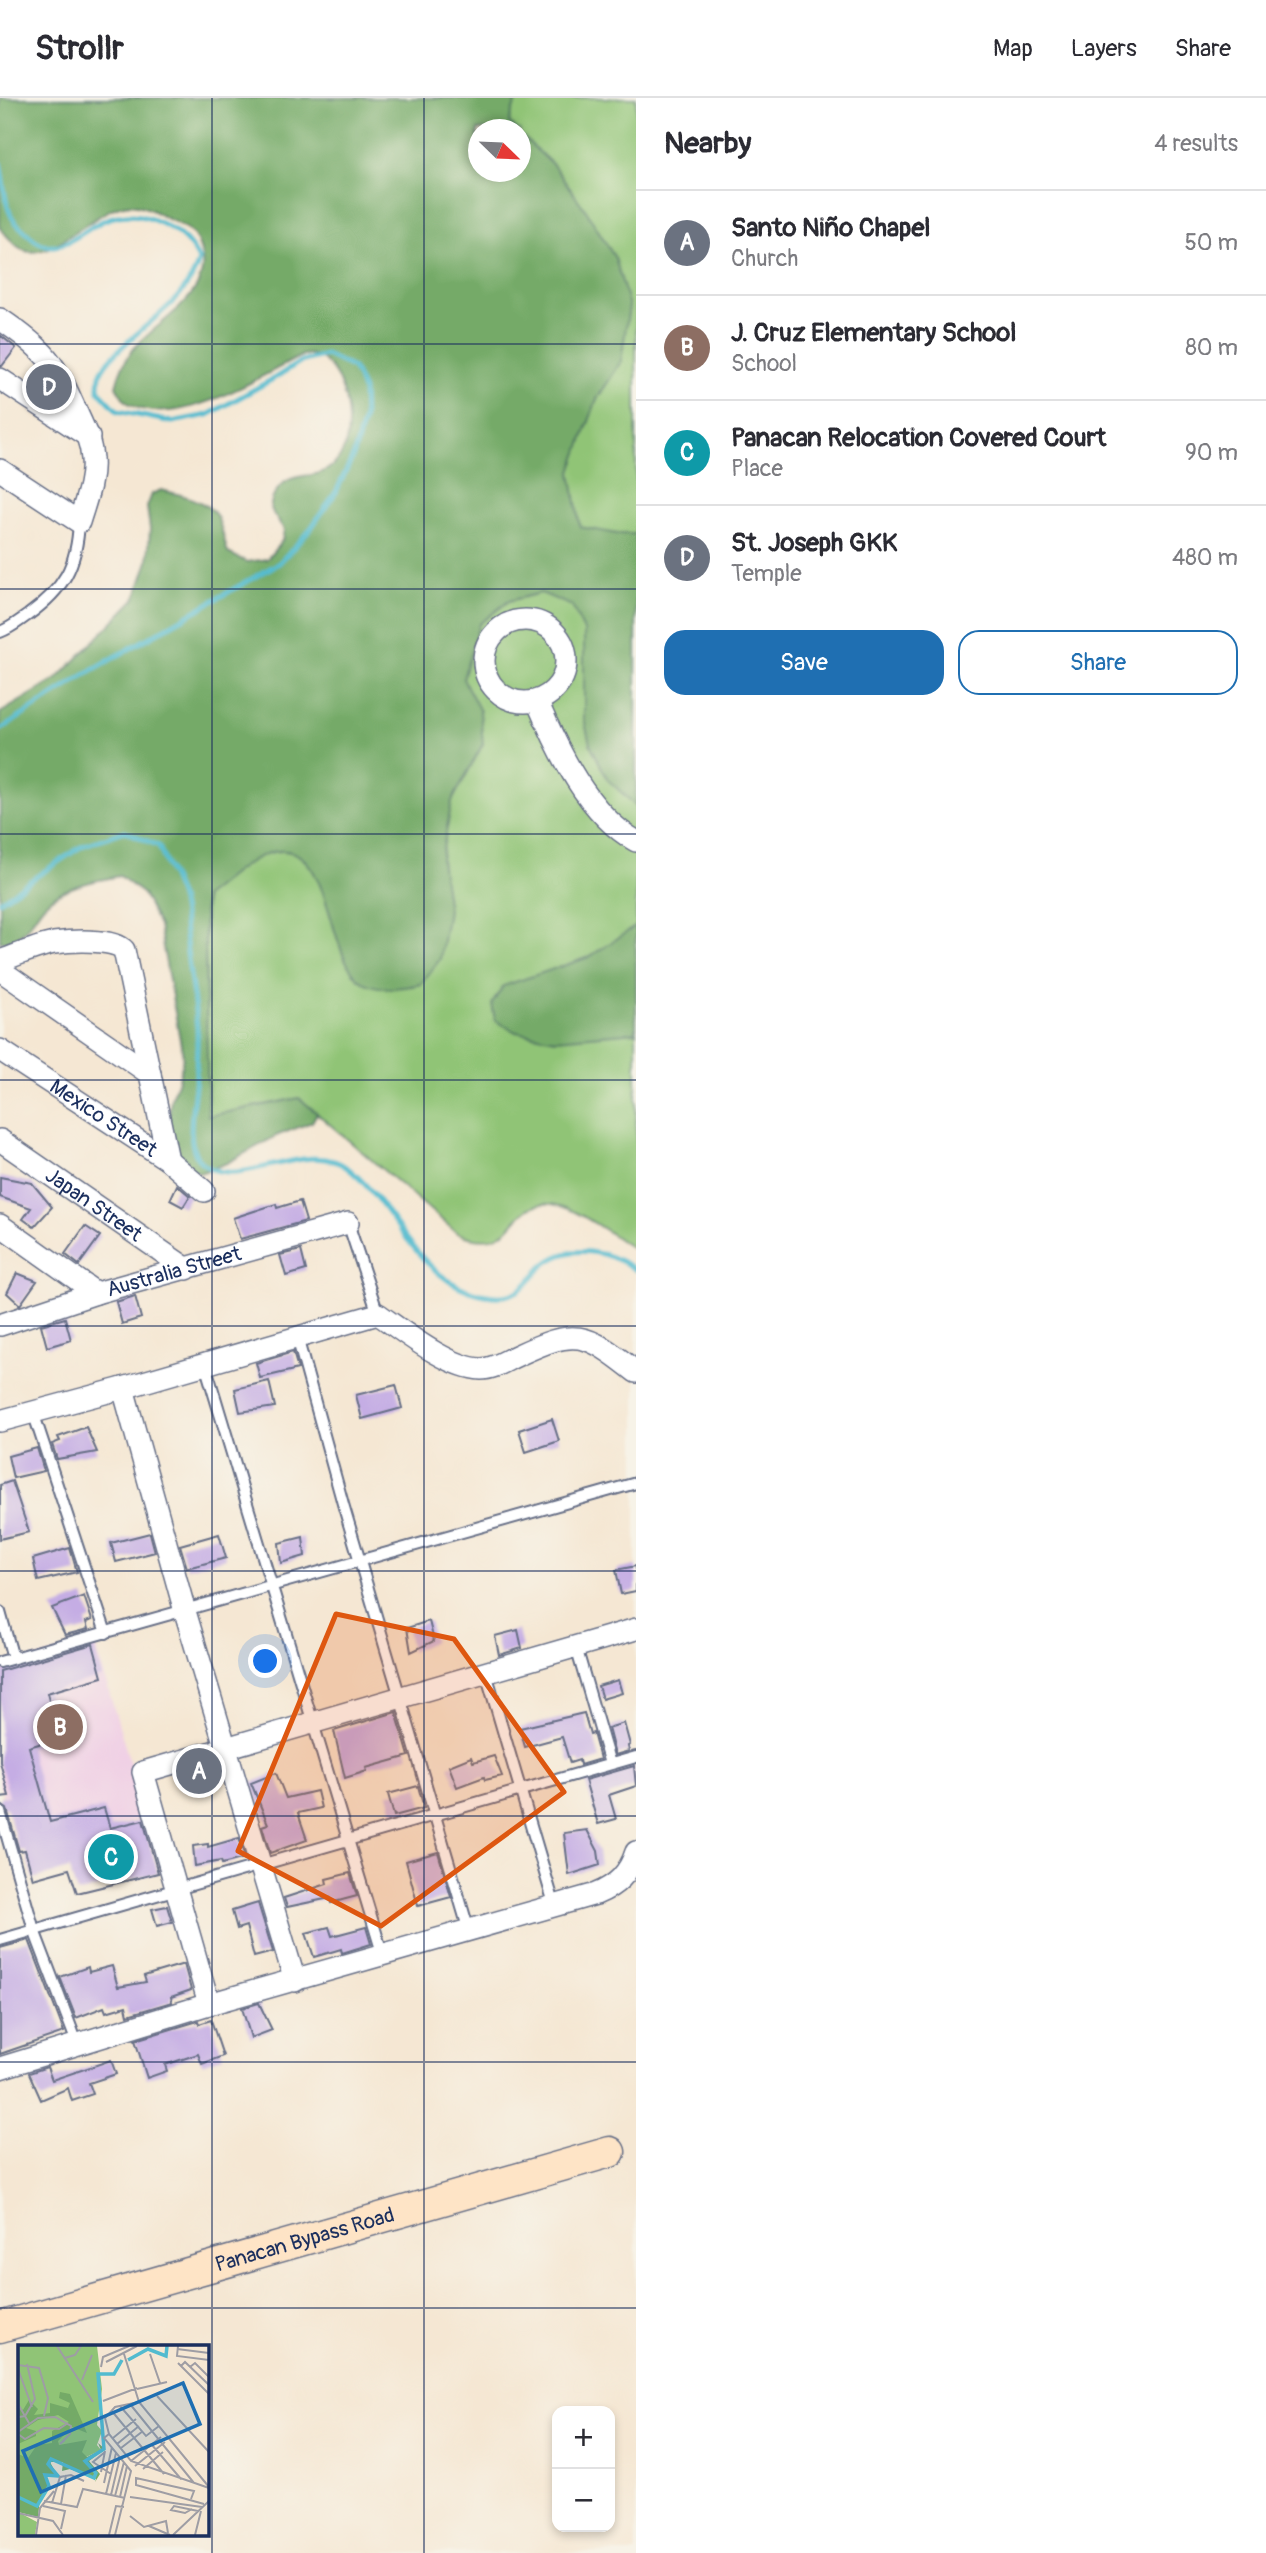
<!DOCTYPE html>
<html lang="en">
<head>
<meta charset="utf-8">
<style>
	:root { --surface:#fff; --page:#f7f7f7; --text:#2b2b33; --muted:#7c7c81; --line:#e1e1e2; --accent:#1f6fb2 }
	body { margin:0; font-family:Pangolin,sans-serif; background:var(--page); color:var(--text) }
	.controls { position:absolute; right:21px; bottom:21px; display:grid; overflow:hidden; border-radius:14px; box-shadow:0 4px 10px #0003 }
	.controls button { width:63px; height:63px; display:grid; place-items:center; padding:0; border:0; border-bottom:2px solid var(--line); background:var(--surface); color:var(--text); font:35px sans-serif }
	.compass { position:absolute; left:468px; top:21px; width:63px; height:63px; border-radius:50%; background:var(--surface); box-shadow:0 4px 10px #0003; rotate:113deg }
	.you { position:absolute; left:266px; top:1564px; width:24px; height:24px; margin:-18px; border:5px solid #fff; border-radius:50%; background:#1a73e8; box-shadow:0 0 0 10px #1a73e833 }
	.badge { display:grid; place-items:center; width:46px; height:46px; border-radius:50%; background:var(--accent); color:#fff; font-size:23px; font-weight:700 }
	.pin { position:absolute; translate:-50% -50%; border:4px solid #fff; box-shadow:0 2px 7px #0006 }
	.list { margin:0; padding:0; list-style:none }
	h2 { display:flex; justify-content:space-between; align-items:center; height:91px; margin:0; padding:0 28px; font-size:30px }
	h2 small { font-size:23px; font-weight:400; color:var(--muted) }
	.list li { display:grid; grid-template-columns:46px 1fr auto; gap:21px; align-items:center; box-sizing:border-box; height:105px; padding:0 28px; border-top:2px solid var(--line) }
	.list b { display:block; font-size:26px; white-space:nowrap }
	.list p { margin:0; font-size:23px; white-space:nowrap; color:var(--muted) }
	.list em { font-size:23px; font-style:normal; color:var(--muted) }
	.actions { display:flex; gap:14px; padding:21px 28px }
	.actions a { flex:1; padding:16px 0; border:2px solid var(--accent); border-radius:21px; text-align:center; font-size:24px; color:var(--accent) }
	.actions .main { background:var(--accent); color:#fff }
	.map { position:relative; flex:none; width:636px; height:2455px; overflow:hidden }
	header { display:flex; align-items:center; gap:42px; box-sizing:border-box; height:98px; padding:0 35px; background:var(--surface); border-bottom:2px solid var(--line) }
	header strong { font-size:33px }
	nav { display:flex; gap:38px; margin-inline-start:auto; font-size:24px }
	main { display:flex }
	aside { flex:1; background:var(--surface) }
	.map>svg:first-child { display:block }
</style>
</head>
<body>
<header>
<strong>Strollr</strong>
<nav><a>Map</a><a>Layers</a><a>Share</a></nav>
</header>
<main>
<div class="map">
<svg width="636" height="2455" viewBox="0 0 636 2455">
	<rect width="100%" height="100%" fill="#f7f3e8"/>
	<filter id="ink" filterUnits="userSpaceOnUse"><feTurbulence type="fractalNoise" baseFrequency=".0143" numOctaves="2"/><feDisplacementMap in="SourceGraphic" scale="14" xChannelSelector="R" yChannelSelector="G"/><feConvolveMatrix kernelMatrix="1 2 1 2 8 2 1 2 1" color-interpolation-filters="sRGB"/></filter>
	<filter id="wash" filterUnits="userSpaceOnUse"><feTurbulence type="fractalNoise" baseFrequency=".00686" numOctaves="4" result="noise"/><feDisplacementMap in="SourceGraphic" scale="28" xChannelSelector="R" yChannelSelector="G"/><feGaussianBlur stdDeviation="1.57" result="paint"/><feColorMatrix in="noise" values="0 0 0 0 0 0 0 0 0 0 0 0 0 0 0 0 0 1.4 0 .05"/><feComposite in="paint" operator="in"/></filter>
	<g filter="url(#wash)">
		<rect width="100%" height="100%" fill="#f5e7d3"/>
		<!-- built -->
		<path fill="#f0d0e5" d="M 94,1543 L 146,1719 L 19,1752 L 0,1687 L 0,1571 Z"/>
		<!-- green -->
		<path fill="#90c476" stroke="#567a6a" stroke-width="2" fill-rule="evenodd" d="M 432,0 L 636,0 L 636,1153 C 617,1140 574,1108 551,1106 C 506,1102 520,1159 457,1135 L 299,1000 L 208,1018 L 204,758 L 553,345 ZM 478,32 L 520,32 L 520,74 L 478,74 Z"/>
		<!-- forest -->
		<path fill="#74aa67" stroke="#486c62" stroke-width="2" d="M 0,0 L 517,0 L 509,24 L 516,31 L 478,32 L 478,74 L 520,74 L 521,37 L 553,67 L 587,114 L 615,160 L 629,208 L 621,264 L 597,301 L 571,374 L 580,429 L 617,436 L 636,436 L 636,708 L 608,682 L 590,646 L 584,621 L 584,533 L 572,508 L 541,495 L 509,503 L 479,526 L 463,581 L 480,613 L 483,646 L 452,703 L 441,761 L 448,812 L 440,861 L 421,886 C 405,890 379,893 363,884 C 323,860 335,731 266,756 C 244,764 223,785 204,799 L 208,1018 L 299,1000 L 317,1015 L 312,1024 L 276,1038 L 227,1065 L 200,1075 C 169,1063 166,1031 171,1001 C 173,993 177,987 179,980 C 181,973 182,965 183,958 L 159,828 L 143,796 L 120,778 C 99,782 76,786 56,797 C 32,810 32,842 0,844 L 0,615 L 57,581 L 135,501 L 148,463 L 150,431 L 147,409 L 152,396 L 161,392 C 178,396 206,402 216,417 C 222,427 224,444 228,455 L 247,464 L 267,461 L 282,443 L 284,432 C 281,425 272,418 271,409 C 270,404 273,399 276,394 C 291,370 314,384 332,368 C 356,348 350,296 333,273 C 325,262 317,254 303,257 C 260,278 175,335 128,305 C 123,301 119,293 116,288 C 119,275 123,265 131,254 C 159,219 225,194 195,139 C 190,130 174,124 164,119 C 154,113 136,104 124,107 C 95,112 50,164 23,152 C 14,147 7,138 0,130 Z
			M 636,828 L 636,934 L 556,941 L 516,934 L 495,922 L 492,906 L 503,888 L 589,859 Z"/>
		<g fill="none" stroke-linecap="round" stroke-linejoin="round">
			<!-- stream -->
			<path stroke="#52bbcf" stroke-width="5" d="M 0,65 C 4,82 3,101 11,117 C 14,125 23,131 29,137 C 60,166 81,129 110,120 C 144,109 185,132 199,162 C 188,201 148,223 120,251 C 113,258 103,267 100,277 C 99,281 99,288 99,293 L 118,313 L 172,324 L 208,317 L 273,281 L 300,264 L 326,257 L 353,270 L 363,292 L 364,320 L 354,356 L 336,394 L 309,433 L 279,465 L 94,571 L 0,632
				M 0,803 L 82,748 L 125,733 L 159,748 C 165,765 173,781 179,797 C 184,812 184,830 186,845 C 189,873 194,901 197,929 C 198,945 196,961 196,977 C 195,1000 183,1047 201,1064 C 236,1097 307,1037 349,1071 C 392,1106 416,1176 470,1193 C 483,1197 499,1201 512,1196 C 526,1191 533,1177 543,1168 C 570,1144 609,1153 636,1172"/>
		</g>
		<g id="blocks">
			<!-- building -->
			<path fill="#c5ade4" d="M 0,237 L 16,250 L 2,268 L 0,268 Z
				M 0,1079 L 32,1085 L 52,1109 L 34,1129 L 23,1121 L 31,1110 L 0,1099 Z
				M 177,1087 L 190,1098 L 183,1109 L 170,1102 Z
				M 300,1103 L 306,1123 L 240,1141 L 233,1120 L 276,1106 L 277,1110 Z
				M 85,1128 L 100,1138 L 79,1167 L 65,1156 Z
				M 301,1152 L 306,1172 L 286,1178 L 280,1157 Z
				M 17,1175 L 37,1183 L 20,1207 L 7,1195 Z
				M 135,1198 L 141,1220 L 122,1226 L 116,1204 Z
				M 65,1220 L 71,1242 L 47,1249 L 41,1227 Z
				M 293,1254 L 298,1271 L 260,1280 L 256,1265 Z
				M 269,1283 L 275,1309 L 240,1314 L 235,1291 Z
				M 396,1287 L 402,1310 L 362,1321 L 356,1297 Z
				M 552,1321 L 559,1343 L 526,1354 L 519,1332 Z
				M 86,1329 L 97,1354 L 57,1361 L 52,1346 L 60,1343 L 58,1339 Z
				M 37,1350 L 44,1373 L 13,1380 L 8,1358 Z
				M 12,1383 L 29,1434 L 0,1441 L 0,1387 Z
				M 150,1435 L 155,1454 L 116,1464 L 111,1445 Z
				M 219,1436 L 226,1460 L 187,1470 L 180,1447 Z
				M 303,1439 L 305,1458 L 281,1465 L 279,1445 Z
				M 70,1450 L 77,1474 L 38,1483 L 33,1461 Z
				M 636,1468 L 636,1493 L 621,1496 L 616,1472 Z
				M 84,1498 L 92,1522 L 86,1524 L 88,1531 L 65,1537 L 52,1510 Z
				M 429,1523 L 434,1543 L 411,1554 L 407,1530 Z
				M 518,1532 L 522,1550 L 499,1557 L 495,1538 Z
				M 93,1546 L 102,1579 L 47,1595 L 59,1640 L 29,1649 L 50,1724 L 104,1710 L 110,1730 L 143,1722 L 158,1775 L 77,1795 L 69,1771 L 33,1781 L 25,1752 L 19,1753 L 7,1711 L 0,1706 L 0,1699 L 9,1698 L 0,1664 L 0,1573 Z
				M 618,1582 L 622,1595 L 602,1601 L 598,1588 Z
				M 396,1614 L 409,1658 L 366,1670 L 367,1673 L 345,1680 L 334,1633 Z
				M 584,1615 L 590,1636 L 593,1635 L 600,1661 L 580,1667 L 579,1662 L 570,1665 L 562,1639 L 525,1649 L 520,1630 Z
				M 624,1625 L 630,1647 L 628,1648 L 629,1653 L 615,1657 L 608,1630 Z
				M 494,1658 L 502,1678 L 485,1682 L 484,1679 L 457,1689 L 449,1668 L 471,1659 L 473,1664 Z
				M 634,1668 L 636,1688 L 609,1697 L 616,1721 L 598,1726 L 585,1682 Z
				M 276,1675 L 286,1700 L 317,1693 L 321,1710 L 298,1715 L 307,1742 L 270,1755 L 262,1728 L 268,1726 L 251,1685 Z
				M 418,1688 L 424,1710 L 394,1718 L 388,1696 Z
				M 587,1732 L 598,1753 L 600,1767 L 569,1777 L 564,1735 Z
				M 239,1740 L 245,1760 L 222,1766 L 221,1763 L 195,1768 L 193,1748 L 208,1746 L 208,1749 Z
				M 438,1754 L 451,1799 L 418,1808 L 406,1763 Z
				M 350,1775 L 357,1798 L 331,1805 L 330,1800 L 287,1809 L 284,1800 L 327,1786 L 326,1781 Z
				M 258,1805 L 273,1854 L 254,1859 L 246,1828 L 237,1831 L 232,1813 Z
				M 167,1808 L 172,1824 L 157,1828 L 152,1811 Z
				M 329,1829 L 332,1838 L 366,1829 L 371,1846 L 342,1855 L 341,1851 L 314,1859 L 306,1835 Z
				M 29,1842 L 64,1934 L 0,1956 L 0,1850 Z
				M 184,1866 L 191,1892 L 171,1899 L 172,1904 L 128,1917 L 126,1908 L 106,1914 L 104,1909 L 76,1920 L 60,1879 L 88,1869 L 89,1874 L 112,1868 L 118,1889 L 146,1884 L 144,1878 Z
				M 259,1905 L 272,1932 L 251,1940 L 242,1910 Z
				M 211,1922 L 223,1958 L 202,1966 L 198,1956 L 165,1967 L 167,1973 L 147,1980 L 135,1942 L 198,1923 L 199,1926 Z
				M 111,1962 L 116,1976 L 89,1985 L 93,1996 L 72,2003 L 68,1990 L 41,2002 L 29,1975 L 47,1969 L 52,1982 Z"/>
		</g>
	</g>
	<g filter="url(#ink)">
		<use href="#blocks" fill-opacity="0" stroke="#676f87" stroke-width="2"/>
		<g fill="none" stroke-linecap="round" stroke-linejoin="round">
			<defs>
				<path id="lane" d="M 0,534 C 11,530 19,523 28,517 C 64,491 77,468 79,424
					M 348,1125 L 378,1216
					M 297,1239 L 343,1406 L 469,1833
					M 205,1266 L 383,1858
					M 33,1314 L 106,1535
					M 0,1514 L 13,1560
					M 576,1549 L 610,1666
					M 0,1564 L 636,1385
					M 486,1575 L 555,1809
					M 0,1714 L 34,1832 L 77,1945
					M 0,1842 L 636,1659"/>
				<g id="street">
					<path d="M 0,221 C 46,252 55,264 77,315 C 84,330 91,344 92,361 C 94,382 85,404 79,424 L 0,372"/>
					<path d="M 0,281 L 89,339"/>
					<circle cx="525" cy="563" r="41"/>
					<path d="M 537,603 C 558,652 588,717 636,743"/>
					<path d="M 0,863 C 17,857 35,849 54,845 C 69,843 114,840 124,852 L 168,1062"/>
					<path d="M 0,872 L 150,976"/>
					<path id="s1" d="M 0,952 L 168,1062 L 204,1093"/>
					<path id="s2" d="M 0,1042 L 187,1171"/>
					<path d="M 0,1127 L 96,1195"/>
					<path id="s3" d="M 0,1227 L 96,1195 L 348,1125"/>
					<path d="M 123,1290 L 184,1510 L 295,1883"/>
					<path d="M 0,1323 L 123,1290 L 378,1216 C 404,1234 449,1270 481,1271 C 494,1271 505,1263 516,1258 C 576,1230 584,1233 636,1274"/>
					<path d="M 209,1906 L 143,1674 L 636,1531"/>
					<path d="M 0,1970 L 209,1906 L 596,1796 C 616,1788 629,1776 636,1754"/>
				</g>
				<g id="secondary">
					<path id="s4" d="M 0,2229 L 610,2054"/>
				</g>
			</defs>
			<!-- lane casing -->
			<use href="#lane" stroke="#676f87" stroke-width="14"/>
			<!-- street casing -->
			<use href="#street" stroke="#676f87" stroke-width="24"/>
			<!-- secondary casing -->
			<use href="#secondary" stroke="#676f87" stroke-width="33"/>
			<!-- lane -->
			<use href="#lane" stroke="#fff" stroke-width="10"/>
			<!-- street -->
			<use href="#street" stroke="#fff" stroke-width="21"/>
			<!-- secondary -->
			<use href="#secondary" stroke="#fee4c6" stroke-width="30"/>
		</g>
	</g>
	<!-- marked area -->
	<path fill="#de5710" fill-opacity="0.2" stroke="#de5710" stroke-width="5" stroke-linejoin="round" d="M 336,1516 L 454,1541 L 564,1694 L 381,1828 L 238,1753 Z"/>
	<!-- grid -->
	<path fill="none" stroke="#1b2f5e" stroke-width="2" stroke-opacity="0.55" d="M 212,0 L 212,2455M 424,0 L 424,2455M 0,246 L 636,246M 0,491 L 636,491M 0,736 L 636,736M 0,982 L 636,982M 0,1228 L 636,1228M 0,1473 L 636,1473M 0,1718 L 636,1718M 0,1964 L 636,1964M 0,2210 L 636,2210"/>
	<g text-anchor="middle" stroke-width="6" stroke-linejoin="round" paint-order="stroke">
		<!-- street labels -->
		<g font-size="21" fill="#1b2f5e" stroke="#f7f3e8">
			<text dy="7" stroke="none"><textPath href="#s1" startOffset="124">Mexico Street</textPath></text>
			<text dy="7" stroke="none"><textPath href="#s2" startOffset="114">Japan Street</textPath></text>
			<text dy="7" stroke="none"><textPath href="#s3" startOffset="182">Australia Street</textPath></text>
			<text dy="7" stroke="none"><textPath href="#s4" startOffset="317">Panacan Bypass Road</textPath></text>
		</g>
	</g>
	<!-- overview -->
	<g transform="translate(18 2247)">
		<rect width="191" height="191" fill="#f5e7d3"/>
		<path d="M 0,1 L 79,1 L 84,44 L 79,80 L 84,86 L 79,100 L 83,105 L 66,113 L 30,102 L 0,143 ZM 0,167 L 19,177 L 17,190 L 0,190 Z" fill="#90c476"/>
		<path d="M 42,47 L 52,49 L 69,88 L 54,82 L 40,96 L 41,100 L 69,95 L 64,107 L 69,112 L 83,105 L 80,98 L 87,104 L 71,116 L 82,129 L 77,137 L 78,134 L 52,124 L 44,126 L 45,117 L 32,117 L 39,130 L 26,131 L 32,141 L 22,153 L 20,172 L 0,167 L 0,109 L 10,113 L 19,100 L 34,98 L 34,86 L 51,77 L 40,70 L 20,75 L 8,83 L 18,86 L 18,91 L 0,99 L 0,62 L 5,65 L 11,55 L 20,64 L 16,70 L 32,68 L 32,58 L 50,63 L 52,58 L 41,53 Z" fill="#74aa67"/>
		<path fill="none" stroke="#52bbcf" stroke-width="3.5" d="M 110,15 L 130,4 L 148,11 L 149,1M 0,152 L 19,161 L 31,141 L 27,130 L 40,131 L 30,119 L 33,114 L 76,133 L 78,128 L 67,116 L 86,104 L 80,29 L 96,29 L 104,15"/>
		<path fill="none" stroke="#9e9da4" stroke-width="2" d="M 39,1 L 75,57M 160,1 L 159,11 L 191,15M 159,4 L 191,8M 106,9 L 121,57 L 191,142M 132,9 L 142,38M 47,13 L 57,10 L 63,1M 88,17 L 119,1M 160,18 L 191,49M 0,20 L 21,23 L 30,53 L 26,71M 163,21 L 167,17 L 191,40M 83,22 L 85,12 L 111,1M 172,22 L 177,18 L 191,32M 0,24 L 14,62M 64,35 L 74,10M 119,44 L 149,37M 139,51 L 191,107M 85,56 L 119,43M 121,57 L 97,62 L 87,73 L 91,89 L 113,116 L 191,143M 0,59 L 11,78M 112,59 L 176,138M 102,61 L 128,91 L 141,81M 93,65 L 146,129M 1,72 L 7,71 L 17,54 L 9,19M 0,87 L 20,73 L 37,72 L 53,81 L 52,89 L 42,99 L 47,95M 0,89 L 7,94 L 26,83 L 41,84 L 50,78M 91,89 L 86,93 L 113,126 L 97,190M 95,93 L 118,74M 99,99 L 121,81M 134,100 L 163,134M 103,103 L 125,86M 87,107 L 75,117 L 93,129M 113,116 L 143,92M 117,121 L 147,97M 125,124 L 145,107M 83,127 L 87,106M 86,138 L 94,102M 88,149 L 98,108M 93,150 L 102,112M 97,151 L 106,117M 102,152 L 109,121M 112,152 L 184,162M 173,154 L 176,146 L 118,133 L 118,140 L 186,159M 26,156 L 59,162 L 65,144 L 107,153M 34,158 L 42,132 L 53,130 L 66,136M 43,159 L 48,130M 25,161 L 47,166 L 43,184M 174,164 L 167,168 L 153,165 L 156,161 L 180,166M 0,168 L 35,176 L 45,190M 112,171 L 126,182 L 148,176 L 150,188M 131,181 L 152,190M 18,190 L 22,163 L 36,146M 91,190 L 98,161 L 106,162M 155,190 L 191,156M 177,190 L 183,166"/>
		<path fill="#1f6fb2" fill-opacity="0.15" stroke="#1f6fb2" stroke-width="3.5" d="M 165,38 L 182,79 L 23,147 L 5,106 Z"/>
		<rect width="191" height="191" fill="none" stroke="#1b2f5e" stroke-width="3.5"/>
	</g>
</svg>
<div class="controls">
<button>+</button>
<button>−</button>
</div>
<svg class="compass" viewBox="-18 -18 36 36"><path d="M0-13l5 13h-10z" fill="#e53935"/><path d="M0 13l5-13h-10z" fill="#7c7c81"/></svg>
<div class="you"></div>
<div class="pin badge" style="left:199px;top:1673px;background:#6b7280">A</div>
<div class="pin badge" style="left:60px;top:1629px;background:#8d6e63">B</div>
<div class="pin badge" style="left:111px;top:1759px;background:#0f9aa8">C</div>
<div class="pin badge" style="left:49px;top:289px;background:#6b7280">D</div>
</div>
<aside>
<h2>Nearby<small>4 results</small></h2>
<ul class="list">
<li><span class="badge" style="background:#6b7280">A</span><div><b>Santo Niño Chapel</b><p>Church</p></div><em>50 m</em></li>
<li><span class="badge" style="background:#8d6e63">B</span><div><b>J. Cruz Elementary School</b><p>School</p></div><em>80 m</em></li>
<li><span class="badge" style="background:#0f9aa8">C</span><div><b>Panacan Relocation Covered Court</b><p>Place</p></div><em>90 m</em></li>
<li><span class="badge" style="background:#6b7280">D</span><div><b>St. Joseph GKK</b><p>Temple</p></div><em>480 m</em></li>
</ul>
<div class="actions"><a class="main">Save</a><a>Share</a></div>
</aside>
</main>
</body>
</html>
